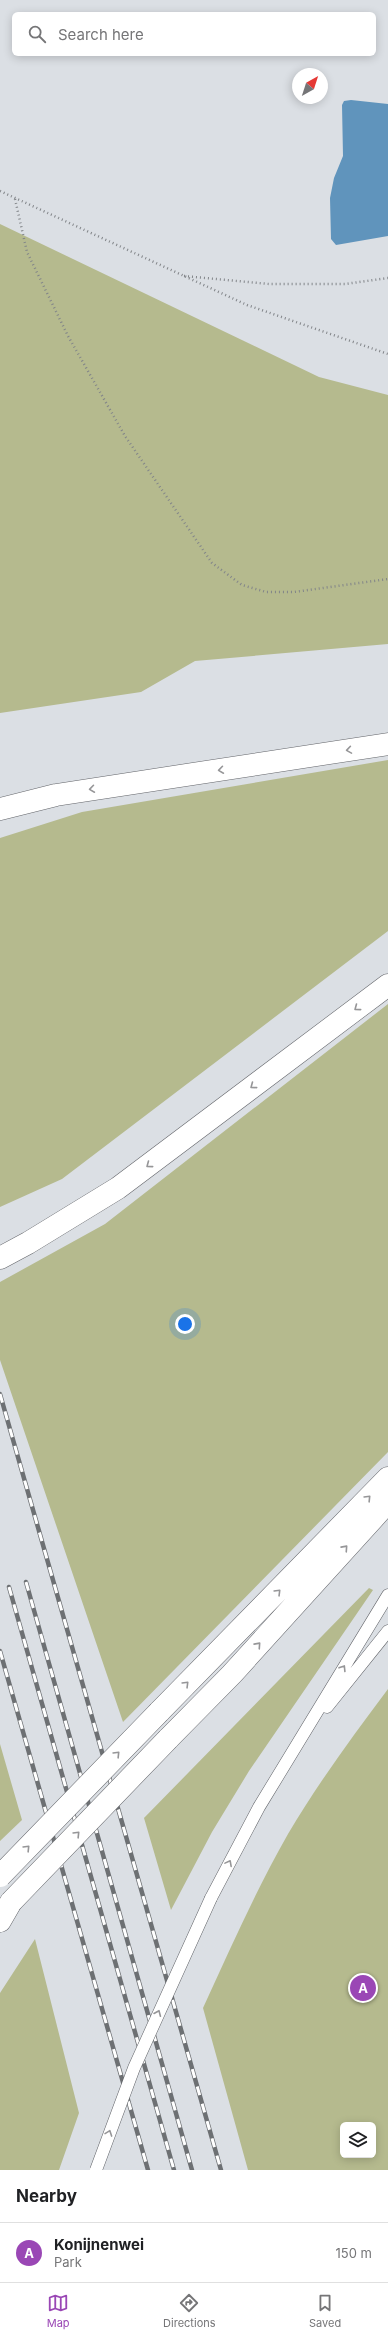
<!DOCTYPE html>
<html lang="en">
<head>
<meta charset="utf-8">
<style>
	:root { --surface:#fff; --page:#f2f2f2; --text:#202124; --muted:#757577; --line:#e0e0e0; --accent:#9a47b5 }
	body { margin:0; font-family:Inter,sans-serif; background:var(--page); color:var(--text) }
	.controls { position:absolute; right:12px; bottom:12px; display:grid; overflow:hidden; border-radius:6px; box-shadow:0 2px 10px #0003 }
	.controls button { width:36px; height:36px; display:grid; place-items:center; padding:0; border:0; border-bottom:1px solid var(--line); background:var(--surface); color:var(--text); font:20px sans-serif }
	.compass { position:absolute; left:292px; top:68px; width:36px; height:36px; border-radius:50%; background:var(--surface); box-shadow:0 2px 10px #0003; rotate:39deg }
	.you { position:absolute; left:185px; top:1324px; width:14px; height:14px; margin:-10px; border:3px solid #fff; border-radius:50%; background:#1a73e8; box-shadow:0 0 0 6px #1a73e833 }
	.badge { display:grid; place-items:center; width:26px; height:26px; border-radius:50%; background:var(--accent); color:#fff; font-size:13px; font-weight:700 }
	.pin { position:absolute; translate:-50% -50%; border:2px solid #fff; box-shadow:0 1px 4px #0006 }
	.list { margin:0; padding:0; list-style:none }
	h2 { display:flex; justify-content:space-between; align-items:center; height:52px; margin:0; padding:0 16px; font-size:17px }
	h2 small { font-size:13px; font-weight:400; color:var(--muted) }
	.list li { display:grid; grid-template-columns:26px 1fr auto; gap:12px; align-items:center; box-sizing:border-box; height:60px; padding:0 16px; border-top:1px solid var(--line) }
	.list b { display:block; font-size:15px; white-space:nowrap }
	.list p { margin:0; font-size:13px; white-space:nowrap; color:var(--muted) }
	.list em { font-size:13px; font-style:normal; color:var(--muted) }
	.icon { flex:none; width:22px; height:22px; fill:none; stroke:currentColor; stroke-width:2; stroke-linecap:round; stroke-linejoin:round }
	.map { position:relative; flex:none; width:388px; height:2170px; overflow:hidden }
	.search { position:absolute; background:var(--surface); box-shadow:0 2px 10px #0003; left:12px; right:12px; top:12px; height:44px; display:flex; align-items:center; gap:10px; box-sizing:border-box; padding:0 14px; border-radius:6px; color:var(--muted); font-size:15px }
	.sheet { height:112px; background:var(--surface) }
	nav { display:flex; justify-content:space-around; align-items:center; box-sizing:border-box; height:56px; border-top:1px solid var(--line); background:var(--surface); font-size:11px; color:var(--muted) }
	nav a { display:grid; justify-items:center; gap:2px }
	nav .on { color:var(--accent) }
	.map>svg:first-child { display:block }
</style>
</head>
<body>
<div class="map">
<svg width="388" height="2170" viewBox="0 0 388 2170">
	<rect width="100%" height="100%" fill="#dbdfe4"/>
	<!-- green -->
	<path fill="#b5ba8e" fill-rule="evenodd" d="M 0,224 L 319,377 L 388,395 L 388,644 L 195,661 L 141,692 L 0,713 Z
		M 388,760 L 388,931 L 62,1179 L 0,1207 L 0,838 L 82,812 Z
		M 388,1004 L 388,1452 L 123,1722 L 0,1360 L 0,1282 L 105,1224 Z
		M 369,1588 L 373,1590 L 249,1771 L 212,1832 L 171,1910 L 144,1818 Z
		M 388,1689 L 388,2170 L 248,2170 L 203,2008 C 230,1949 256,1890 288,1834 C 318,1783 353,1736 388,1689 ZM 343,2125 L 373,2125 L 373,2155 L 343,2155 Z
		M 0,1744 L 22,1820 L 0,1841 Z
		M 35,1939 L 79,2113 L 59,2170 L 0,2170 L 0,1993 Z"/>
	<!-- water -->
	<path fill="#6094bc" d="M 351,100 L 388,104 L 388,236 L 336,245 L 331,239 L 330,198 L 334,178 L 343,156 L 342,105 L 344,101 Z"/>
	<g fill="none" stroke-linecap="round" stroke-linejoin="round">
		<defs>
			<path id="service" d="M 327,1707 L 388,1631
				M 211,1898 L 259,1807 L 388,1595"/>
			<path id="trunk" d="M 159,1712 L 388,1478
				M 168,1739 L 232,1674 L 388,1502"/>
			<path id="motorway" d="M 0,809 L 56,795 L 388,744
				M 0,1258 L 28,1243 L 118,1188 L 388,985
				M 0,1921 L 11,1902"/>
		</defs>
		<!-- service casing -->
		<use href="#service" stroke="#626469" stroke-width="13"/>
		<!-- trunk casing -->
		<use href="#trunk" stroke="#626469" stroke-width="23"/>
		<!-- motorway casing -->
		<use href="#motorway" stroke="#626469" stroke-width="23"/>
		<!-- path -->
		<path stroke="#828589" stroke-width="2.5" stroke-dasharray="1 3" stroke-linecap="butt" d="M 0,191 L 247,305 L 388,354
			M 15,199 L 27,252 L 68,336 L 125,436 L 212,563 L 242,585 L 266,592 L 294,592 L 388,579
			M 184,276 L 269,284 L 345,284 L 388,278"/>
		<!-- service -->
		<use href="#service" stroke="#fff" stroke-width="12"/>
		<!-- trunk -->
		<use href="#trunk" stroke="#fff" stroke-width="22"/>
		<!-- motorway -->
		<use href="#motorway" stroke="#fff" stroke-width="22"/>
		<defs>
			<path id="rail" d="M 0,1394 L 221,2170
				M 26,1582 L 192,2170
				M 9,1587 L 174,2170
				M 0,1651 L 148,2170"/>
		</defs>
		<!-- rail casing -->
		<use href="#rail" stroke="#6d7073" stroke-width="4.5"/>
		<!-- rail -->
		<use href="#rail" stroke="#fff" stroke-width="3" stroke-dasharray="9" stroke-linecap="butt"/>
		<defs>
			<path id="service-bridge" d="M 96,2170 L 134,2068 L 211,1898"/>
			<path id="motorway-bridge" d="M 0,1876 L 159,1712
				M 11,1902 L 168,1739"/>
		</defs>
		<!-- service-bridge casing -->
		<use href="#service-bridge" stroke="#626469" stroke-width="13" stroke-linecap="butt"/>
		<!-- motorway-bridge casing -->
		<use href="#motorway-bridge" stroke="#626469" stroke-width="23" stroke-linecap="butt"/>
		<!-- service-bridge -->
		<use href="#service-bridge" stroke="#fff" stroke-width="12"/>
		<!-- motorway-bridge -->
		<use href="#motorway-bridge" stroke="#fff" stroke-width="22"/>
	</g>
	<!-- one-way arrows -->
	<defs><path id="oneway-chevron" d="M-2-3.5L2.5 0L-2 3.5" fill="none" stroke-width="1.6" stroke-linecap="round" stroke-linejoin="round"/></defs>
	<g stroke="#969698">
		<use href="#oneway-chevron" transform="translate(349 750) rotate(171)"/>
		<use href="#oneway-chevron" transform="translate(221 770) rotate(172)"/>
		<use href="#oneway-chevron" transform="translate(92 789) rotate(172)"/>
		<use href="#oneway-chevron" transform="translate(357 1008) rotate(143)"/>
		<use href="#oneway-chevron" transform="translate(253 1086) rotate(143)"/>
		<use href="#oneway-chevron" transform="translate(149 1165) rotate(143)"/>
		<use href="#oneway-chevron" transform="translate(368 1498) rotate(-46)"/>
		<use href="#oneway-chevron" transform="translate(345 1548) rotate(-48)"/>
		<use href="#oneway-chevron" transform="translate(278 1592) rotate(-45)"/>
		<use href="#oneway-chevron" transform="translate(258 1645) rotate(-48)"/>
		<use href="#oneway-chevron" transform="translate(343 1668) rotate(-58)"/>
		<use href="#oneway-chevron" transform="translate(186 1684) rotate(-45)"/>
		<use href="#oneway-chevron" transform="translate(117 1754) rotate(-46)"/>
		<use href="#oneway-chevron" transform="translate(77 1834) rotate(-46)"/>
		<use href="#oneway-chevron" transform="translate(27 1848) rotate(-46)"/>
		<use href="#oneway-chevron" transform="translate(229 1863) rotate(-62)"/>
		<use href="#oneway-chevron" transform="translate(158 2013) rotate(-67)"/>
		<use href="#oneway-chevron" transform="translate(109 2133) rotate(-70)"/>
	</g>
</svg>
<div class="controls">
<button><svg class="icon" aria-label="layers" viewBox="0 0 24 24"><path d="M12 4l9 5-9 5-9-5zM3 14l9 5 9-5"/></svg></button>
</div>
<svg class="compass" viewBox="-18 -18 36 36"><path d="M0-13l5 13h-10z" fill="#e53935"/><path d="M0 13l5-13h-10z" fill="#757577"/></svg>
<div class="you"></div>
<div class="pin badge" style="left:363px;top:1988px">A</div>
<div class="search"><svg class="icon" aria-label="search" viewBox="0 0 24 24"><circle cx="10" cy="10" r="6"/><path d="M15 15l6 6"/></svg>Search here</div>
</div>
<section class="sheet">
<h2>Nearby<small></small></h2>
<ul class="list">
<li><span class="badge">A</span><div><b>Konijnenwei</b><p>Park</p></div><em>150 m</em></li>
</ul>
</section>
<nav>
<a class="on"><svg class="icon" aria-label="map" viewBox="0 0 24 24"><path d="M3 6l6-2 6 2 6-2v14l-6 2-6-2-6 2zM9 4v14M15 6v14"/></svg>Map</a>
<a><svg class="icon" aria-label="directions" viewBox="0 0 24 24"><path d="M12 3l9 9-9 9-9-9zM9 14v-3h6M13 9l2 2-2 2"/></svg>Directions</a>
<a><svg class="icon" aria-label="saved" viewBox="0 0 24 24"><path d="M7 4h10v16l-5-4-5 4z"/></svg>Saved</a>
</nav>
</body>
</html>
